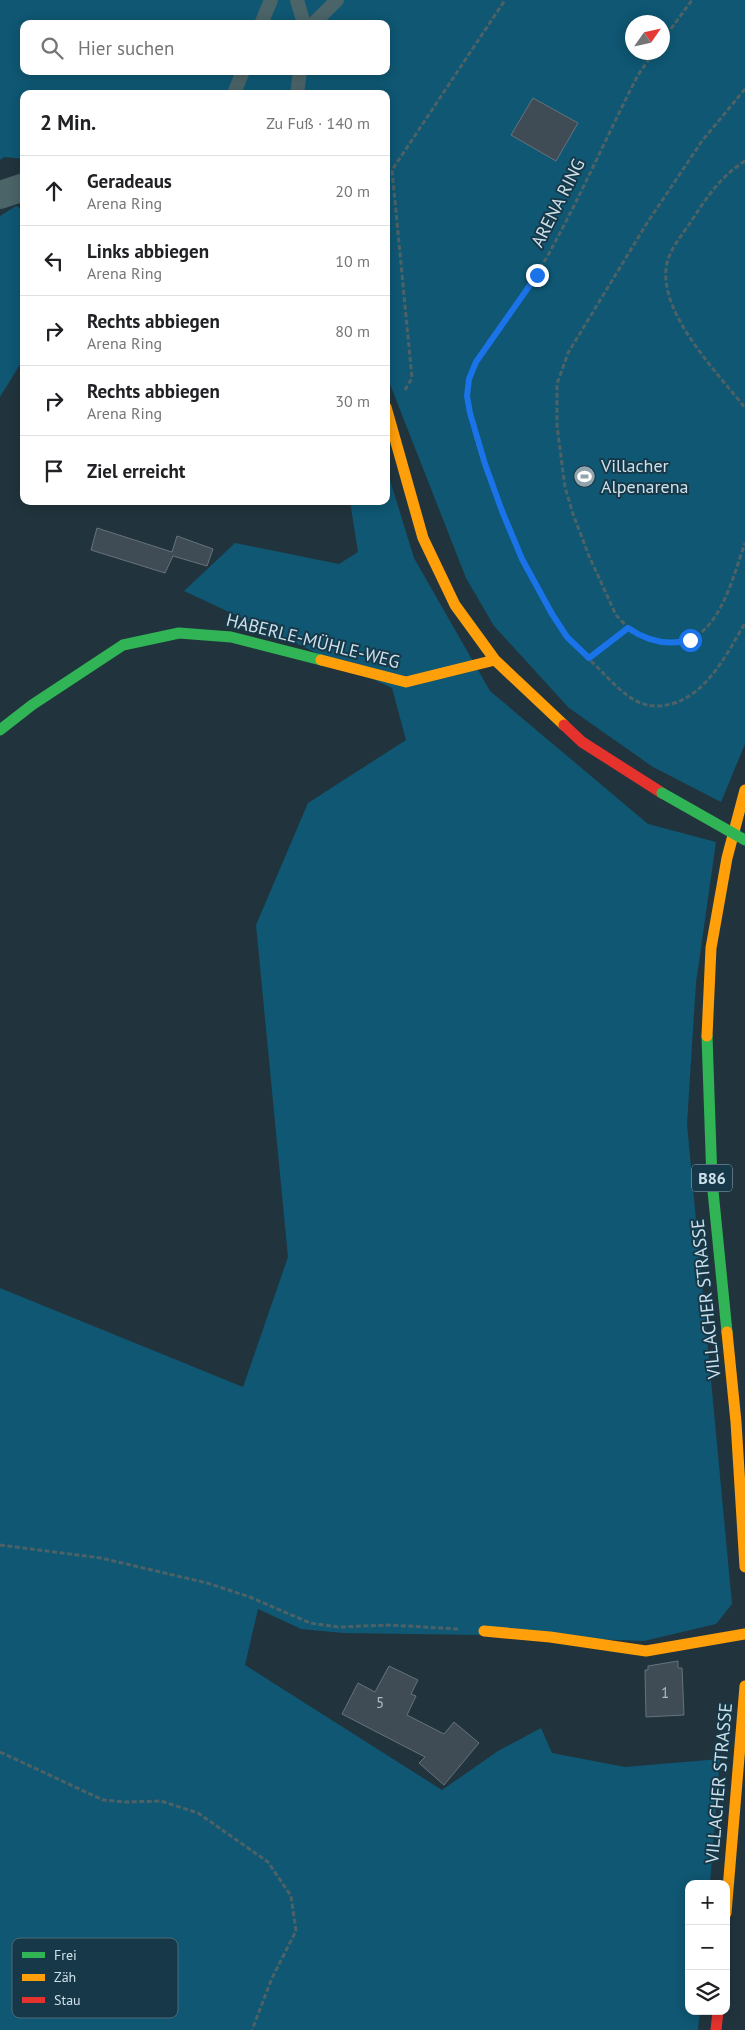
<!DOCTYPE html>
<html lang="de">
<head>
<meta charset="utf-8">
<style>
	:root { --surface:#fff; --page:#f2f2f2; --text:#202124; --muted:#757577; --line:#e0e0e0 }
	body { margin:0; font-family:"PT Sans",sans-serif; background:var(--page); color:var(--text) }
	.controls { position:absolute; right:15px; bottom:15px; display:grid; overflow:hidden; border-radius:10px; box-shadow:0 2px 12px #0003 }
	.controls button { width:45px; height:45px; display:grid; place-items:center; padding:0; border:0; border-bottom:1px solid var(--line); background:var(--surface); color:var(--text); font:25px sans-serif }
	.compass { position:absolute; left:625px; top:15px; width:45px; height:45px; border-radius:50%; background:var(--surface); box-shadow:0 2px 12px #0003; rotate:56deg }
	.stop { position:absolute; width:15px; height:15px; margin:-11px; border:4px solid #1a73e8; border-radius:50%; background:#fff }
	.stop.end { background:#1a73e8; border-color:#fff; box-shadow:0 1px 5px #0008 }
	.list { margin:0; padding:0; list-style:none }
	h2 { display:flex; justify-content:space-between; align-items:center; height:65px; margin:0; padding:0 20px; font-size:21px }
	h2 small { font-size:16px; font-weight:400; color:var(--muted) }
	.list li { display:grid; grid-template-columns:32px 1fr auto; gap:15px; align-items:center; box-sizing:border-box; height:70px; padding:0 20px; border-top:1px solid var(--line) }
	.list b { display:block; font-size:19px; white-space:nowrap }
	.list p { margin:0; font-size:16px; white-space:nowrap; color:var(--muted) }
	.list em { font-size:16px; font-style:normal; color:var(--muted) }
	.icon { flex:none; width:28px; height:28px; fill:none; stroke:currentColor; stroke-width:2; stroke-linecap:round; stroke-linejoin:round }
	.map { position:relative; flex:none; width:745px; height:2030px; overflow:hidden }
	.search { position:absolute; background:var(--surface); box-shadow:0 2px 12px #0003; left:20px; top:20px; width:370px; height:55px; display:flex; align-items:center; gap:12px; box-sizing:border-box; padding:0 18px; border-radius:10px; color:var(--muted); font-size:19px }
	.panel { position:absolute; background:var(--surface); box-shadow:0 2px 12px #0003; left:20px; top:90px; width:370px; height:415px; border-radius:10px }
	.map>svg:first-child { display:block }
</style>
</head>
<body>
<div class="map">
<svg width="745" height="2030" viewBox="0 0 745 2030">
	<rect width="100%" height="100%" fill="#21343d"/>
	<!-- green -->
	<path fill="#0f5773" fill-rule="evenodd" d="M 0,0 L 745,0 L 745,744 L 721,802 L 653,767 L 569,708 L 494,626 L 466,578 L 386,374 L 386,94 L 24,94 L 24,159 L 4,157 L 0,160 ZM 632,22 L 662,22 L 662,52 L 632,52 ZM 24,24 L 386,24 L 386,71 L 24,71 Z
		M 16,206 L 24,210 L 24,358 L 0,397 L 0,216 Z
		M 386,467 L 414,558 L 490,691 L 648,824 L 716,842 L 696,983 L 687,1124 L 732,1604 L 716,1624 L 644,1641 L 481,1635 L 343,1633 L 301,1629 L 258,1609 L 245,1665 L 442,1790 L 498,1751 L 541,1728 L 552,1753 L 625,1767 L 720,1759 L 710,1884 L 689,1884 L 689,2011 L 700,2011 L 698,2030 L 0,2030 L 0,1288 L 243,1387 L 288,1257 L 256,925 L 308,803 L 406,740 L 392,688 L 184,591 L 235,543 L 339,564 L 358,552 L 350,501 L 386,501 Z"/>
	<!-- building -->
	<path fill="#404c55" stroke="#66727c" d="M 533,98 L 578,123 L 556,161 L 511,135 Z
		M 97,528 L 172,552 L 177,536 L 213,549 L 207,566 L 173,556 L 165,573 L 91,550 Z
		M 678,1661 L 678,1668 L 682,1668 L 684,1715 L 646,1717 L 645,1670 L 648,1670 L 648,1666 Z
		M 389,1666 L 418,1680 L 411,1694 L 416,1696 L 407,1715 L 444,1734 L 454,1722 L 479,1743 L 444,1785 L 419,1763 L 425,1757 L 342,1714 L 358,1683 L 375,1692 Z"/>
	<g fill="none" stroke-linecap="round" stroke-linejoin="round">
		<!-- path -->
		<path stroke="#4d6266" stroke-width="3" stroke-dasharray="5 2.5" stroke-linecap="butt" d="M 662,41 L 692,0
			M 654,52 L 638,75 C 604,141 575,210 537,274 C 521,302 474,352 469,380 C 459,433 533,591 566,635 C 576,649 591,660 603,673 C 617,687 635,707 657,706 C 702,705 725,657 745,623
			M 745,89 L 702,141 L 647,223 L 568,353 L 557,384 L 557,426 L 565,487 L 573,514 L 589,556 L 616,615 C 630,631 641,638 661,642 C 716,653 731,582 745,543
			M 745,161 C 721,176 707,197 692,220 C 683,234 671,247 667,263 C 656,311 718,373 745,408
			M 405,390 L 412,378 L 392,170 L 505,0
			M 589,658 L 628,628
			M 0,1545 L 101,1558 L 207,1583 L 250,1597 L 310,1623 L 338,1627 L 390,1625 L 458,1629
			M 0,1752 L 103,1800 L 125,1802 L 161,1801 L 198,1813 L 268,1862 L 291,1896 L 296,1931 L 272,1978 L 252,2030"/>
		<!-- lane -->
		<path stroke="#4b6468" stroke-width="14" d="M 297,0 L 304,24
			M 261,24 L 271,0
			M 313,24 L 337,0
			M 235,91 L 243,71
			M 297,94 L 300,71"/>
		<!-- street -->
		<path stroke="#4b6468" stroke-width="28" d="M 0,195 L 24,187"/>
		<!-- fast -->
		<path stroke="#30b455" stroke-width="11" d="M 0,730 L 32,705 L 123,645 L 179,633 L 231,637 L 321,660
			M 707,1036 L 712,1181 L 727,1332"/>
		<!-- slow -->
		<path stroke="#ff9f0a" stroke-width="11" d="M 386,407 L 423,538 L 455,605 L 495,660 L 564,725
			M 321,660 L 406,682 L 495,660
			M 707,1036 L 711,948 L 727,858 L 745,790
			M 727,1332 L 736,1422 L 745,1567
			M 484,1631 L 550,1637 L 646,1651 L 745,1634
			M 726,1913 L 745,1686"/>
		<!-- jam -->
		<path stroke="#e5322d" stroke-width="11" d="M 564,725 L 582,742 L 662,793
			M 716,2030 L 718,2011"/>
		<!-- fast-bridge -->
		<path stroke="#30b455" stroke-width="11" d="M 662,793 L 745,840"/>
	</g>
	<g fill="none" stroke-linecap="round" stroke-linejoin="round">
		<!-- route -->
		<path stroke="#1a73e8" stroke-width="6" d="M 537,275 L 476,362 L 469,379 L 467,396 L 470,413 L 485,464 L 502,511 L 522,559 L 552,614 L 567,637 L 589,658 L 628,628 C 647,641 668,646 690,640"/>
	</g>
	<!-- icons -->
	<defs>
		<symbol id="stadium-disc" viewBox="-11 -11 22 22"><circle r="9.5" fill="#91a4ad" stroke="#163848"/><path d="M0-5a6.5 5 0 1 0 0 10a6.5 5 0 1 0 0-10ZM-3.5-1.8h7v3.6h-7Z" fill="#fff"/></symbol>
	</defs>
	<g fill-rule="evenodd">
		<use href="#stadium-disc" x="572" y="464" width="25" height="25"/>
	</g>
	<g text-anchor="middle" stroke-width="4" stroke-linejoin="round" paint-order="stroke">
		<!-- number labels -->
		<g font-size="15" fill="#aabbc5">
			<text x="665" y="1698">1</text>
			<text x="380" y="1708">5</text>
		</g>
		<!-- shield labels -->
		<rect fill="#163848" stroke="#97aeb9" stroke-width="1" x="692" y="1164.5" width="40" height="27" rx="4"/>
		<g font-size="16" font-weight="bold" fill="#cee0ea">
			<text x="712" y="1184">B86</text>
		</g>
		<!-- street labels -->
		<g font-size="18" fill="#cee0ea" stroke="#163848">
			<text transform="translate(558 203) rotate(-63)" y="6">ARENA RING</text>
			<text transform="translate(313 641) rotate(14)" y="6">HABERLE-MÜHLE-WEG</text>
			<text transform="translate(706 1299) rotate(-96)" y="6">VILLACHER STRASSE</text>
			<text transform="translate(719 1783) rotate(-85)" y="6">VILLACHER STRASSE</text>
		</g>
		<!-- poi labels -->
		<g font-size="18" fill="#cee0ea" stroke="#163848" text-anchor="start">
			<text x="601" y="472">Villacher<tspan x="601" dy="21">Alpenarena</tspan></text>
		</g>
	</g>
	<!-- legend -->
	<rect x="12" y="1938" width="166" height="80" rx="8" fill="#163848" stroke="#4d6a79" stroke-width="1"/>
	<rect x="22" y="1952" width="23" height="6" fill="#30b455"/>
	<rect x="22" y="1974" width="23" height="7" fill="#ff9f0a"/>
	<rect x="22" y="1997" width="23" height="6" fill="#e5322d"/>
	<g font-size="14" fill="#cee0ea">
		<text x="54" y="1960">Frei</text>
		<text x="54" y="1982">Zäh</text>
		<text x="54" y="2005">Stau</text>
	</g>
</svg>
<div class="controls">
<button>+</button>
<button>−</button>
<button><svg class="icon" aria-label="layers" viewBox="0 0 24 24"><path d="M12 4l9 5-9 5-9-5zM3 14l9 5 9-5"/></svg></button>
</div>
<svg class="compass" viewBox="-18 -18 36 36"><path d="M0-13l5 13h-10z" fill="#e53935"/><path d="M0 13l5-13h-10z" fill="#757577"/></svg>
<div class="stop" style="left:690px;top:640px"></div>
<div class="stop end" style="left:537px;top:275px"></div>
<div class="search"><svg class="icon" aria-label="search" viewBox="0 0 24 24"><circle cx="10" cy="10" r="6"/><path d="M15 15l6 6"/></svg>Hier suchen</div>
<section class="panel">
<h2>2 Min.<small>Zu Fuß · 140 m</small></h2>
<ul class="list">
<li><svg class="icon" aria-label="ahead" viewBox="0 0 24 24"><path d="M12 20V5M6 11l6-6 6 6"/></svg><div><b>Geradeaus</b><p>Arena Ring</p></div><em>20 m</em></li>
<li><svg class="icon" aria-label="left" viewBox="0 0 24 24"><path d="M17 20v-9H6M10 6l-5 5 5 5"/></svg><div><b>Links abbiegen</b><p>Arena Ring</p></div><em>10 m</em></li>
<li><svg class="icon" aria-label="right" viewBox="0 0 24 24"><path d="M7 20v-9h11M14 6l5 5-5 5"/></svg><div><b>Rechts abbiegen</b><p>Arena Ring</p></div><em>80 m</em></li>
<li><svg class="icon" aria-label="right" viewBox="0 0 24 24"><path d="M7 20v-9h11M14 6l5 5-5 5"/></svg><div><b>Rechts abbiegen</b><p>Arena Ring</p></div><em>30 m</em></li>
<li><svg class="icon" aria-label="arrive" viewBox="0 0 24 24"><path d="M6 21V4h12l-3 4 3 4H6"/></svg><div><b>Ziel erreicht</b></div></li>
</ul>
</section>
</div>
</body>
</html>
